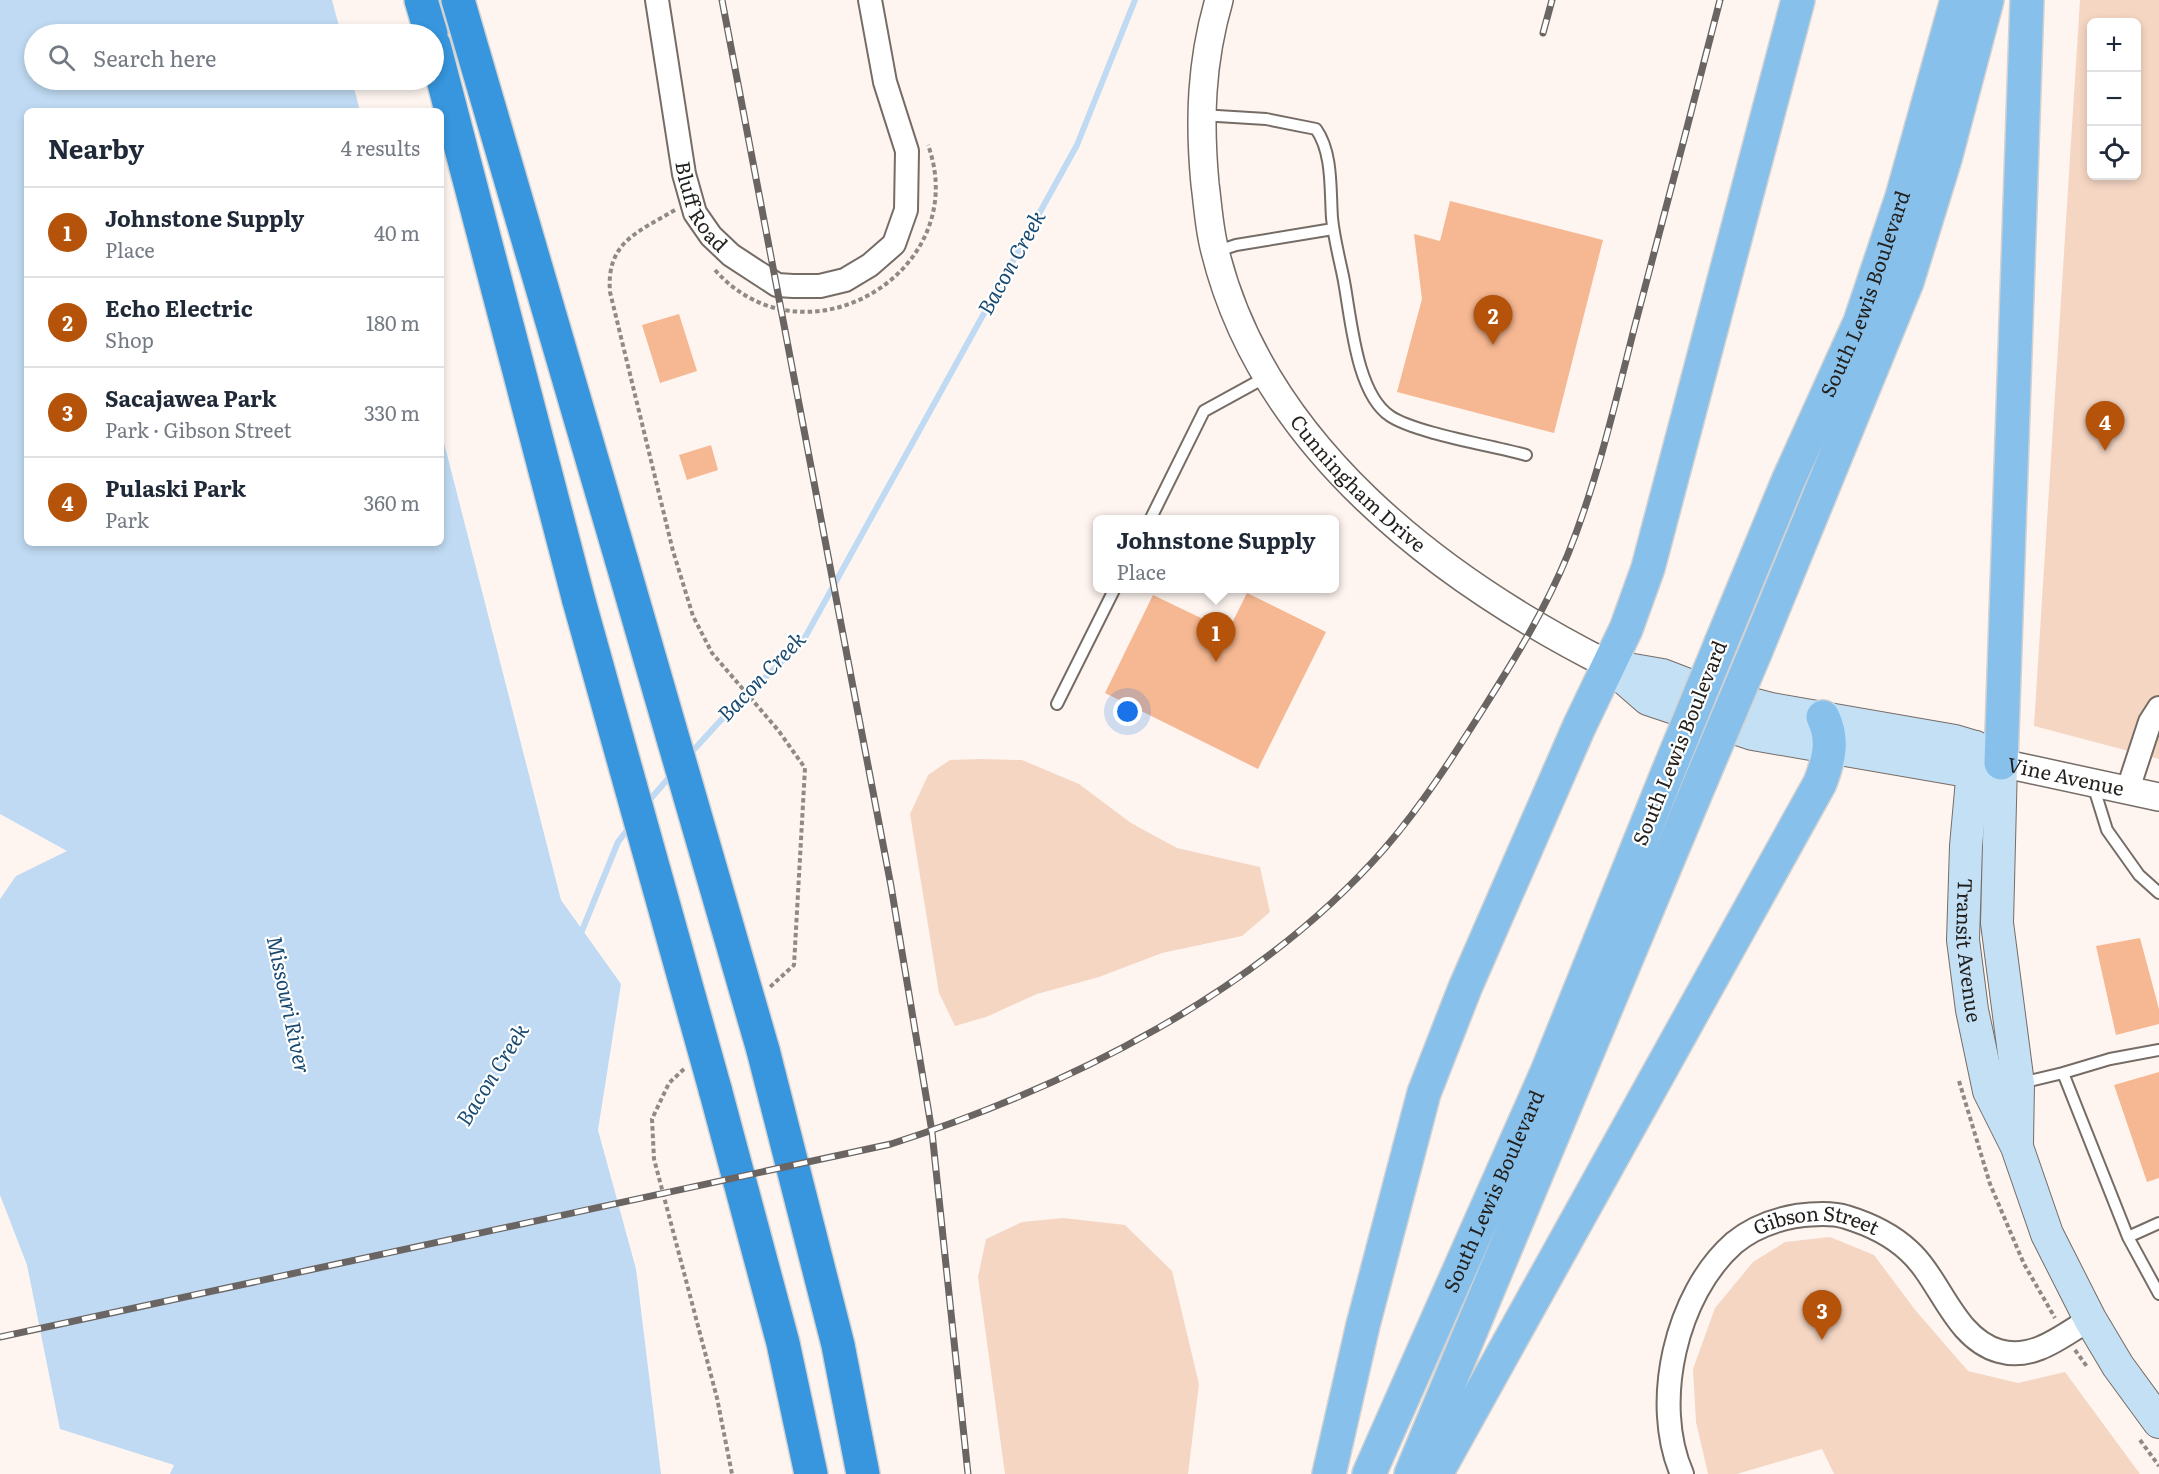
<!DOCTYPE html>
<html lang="en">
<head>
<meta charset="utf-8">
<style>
	:root { --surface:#fff; --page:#f2f2f3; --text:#1f2937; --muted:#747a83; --line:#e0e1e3; --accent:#b45309 }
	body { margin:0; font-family:Literata,serif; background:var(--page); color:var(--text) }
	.controls { position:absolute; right:18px; top:18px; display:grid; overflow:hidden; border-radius:9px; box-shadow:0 3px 9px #0003 }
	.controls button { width:54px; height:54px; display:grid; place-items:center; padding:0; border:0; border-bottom:2px solid var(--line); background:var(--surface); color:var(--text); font:30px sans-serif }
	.you { position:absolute; left:1128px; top:712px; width:21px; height:21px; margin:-15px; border:4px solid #fff; border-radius:50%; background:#1a73e8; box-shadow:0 0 0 9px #1a73e833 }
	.badge { display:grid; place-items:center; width:39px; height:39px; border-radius:50%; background:var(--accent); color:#fff; font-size:20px; font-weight:700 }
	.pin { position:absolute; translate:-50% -50px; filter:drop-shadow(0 2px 3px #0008) }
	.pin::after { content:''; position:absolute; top:32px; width:21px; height:18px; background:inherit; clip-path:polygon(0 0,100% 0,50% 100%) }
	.popup { position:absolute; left:1093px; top:515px; width:246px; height:78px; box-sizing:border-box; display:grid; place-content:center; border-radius:9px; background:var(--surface); filter:drop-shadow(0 2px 4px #0005); font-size:20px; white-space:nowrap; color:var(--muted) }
	.popup b { font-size:22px; color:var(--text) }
	.popup::after { content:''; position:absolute; left:50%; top:100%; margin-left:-12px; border:12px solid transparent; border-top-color:var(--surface) }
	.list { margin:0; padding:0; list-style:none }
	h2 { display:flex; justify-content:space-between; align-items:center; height:78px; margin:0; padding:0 24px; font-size:26px }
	h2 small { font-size:20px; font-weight:400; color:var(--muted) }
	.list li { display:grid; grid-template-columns:39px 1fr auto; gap:18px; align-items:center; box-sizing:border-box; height:90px; padding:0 24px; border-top:2px solid var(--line) }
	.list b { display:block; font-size:22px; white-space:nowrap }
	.list p { margin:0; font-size:20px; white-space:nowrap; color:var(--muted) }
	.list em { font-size:20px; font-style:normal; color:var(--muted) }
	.icon { flex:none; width:33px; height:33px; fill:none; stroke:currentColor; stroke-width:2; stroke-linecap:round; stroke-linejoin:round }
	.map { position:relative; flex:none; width:2159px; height:1474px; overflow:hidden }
	.search { position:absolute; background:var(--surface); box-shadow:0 3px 9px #0003; left:24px; top:24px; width:420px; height:66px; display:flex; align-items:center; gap:15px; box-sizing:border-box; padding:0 21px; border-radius:33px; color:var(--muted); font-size:22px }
	.panel { position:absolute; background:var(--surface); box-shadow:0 3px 9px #0003; left:24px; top:108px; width:420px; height:438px; border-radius:9px }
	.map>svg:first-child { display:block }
</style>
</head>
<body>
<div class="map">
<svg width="2159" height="1474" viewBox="0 0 2159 1474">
	<rect width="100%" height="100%" fill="#fef5f0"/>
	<!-- green -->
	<path fill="#f5d6c3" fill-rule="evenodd" d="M 2080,0 L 2159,0 L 2159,759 L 2034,726 ZM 2092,22 L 2136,22 L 2136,176 L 2092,176 Z
		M 980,759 L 1022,760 L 1079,784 L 1131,823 L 1177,848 L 1260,867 L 1270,912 L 1242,936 L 1162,953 L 1099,977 L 1037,994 L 986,1017 L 955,1026 L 939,993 L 910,814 L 928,775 L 950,760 Z
		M 1063,1218 L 1125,1225 L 1172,1271 L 1199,1384 L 1188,1474 L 1005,1474 L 978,1277 L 986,1239 L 1022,1222 Z
		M 1830,1237 L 1874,1255 L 1916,1311 L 1968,1371 L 2018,1383 L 2065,1372 L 2140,1474 L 1834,1474 L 1822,1449 L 1737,1474 L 1708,1474 L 1696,1422 L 1693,1369 L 1715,1308 L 1753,1262 L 1785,1242 Z"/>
	<!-- water -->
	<path fill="#bfdaf2" d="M 0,0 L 332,0 L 341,34 L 34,34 L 34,80 L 352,80 L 360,111 L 27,111 L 27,543 L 441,543 L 441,431 L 561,900 L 621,984 L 598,1130 L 636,1269 L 661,1474 L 170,1474 L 174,1465 L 60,1429 L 27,1265 L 0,1195 L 0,899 L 16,876 L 67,851 L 0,814 Z"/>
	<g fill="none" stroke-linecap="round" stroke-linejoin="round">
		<!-- stream -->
		<path stroke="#bfdaf2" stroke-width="6" d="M 689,755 L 721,720 L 803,641 L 1077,145 L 1135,0
			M 647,803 L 672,774
			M 579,938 L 618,842 L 631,825"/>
	</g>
	<!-- building -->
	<path fill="#f6b892" d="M 1450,201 L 1603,240 L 1554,433 L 1397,392 L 1422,299 L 1414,234 L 1440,241 Z
		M 679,314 L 697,371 L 660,383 L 642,325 Z
		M 711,445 L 718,470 L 687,480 L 679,455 Z
		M 1247,593 L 1326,632 L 1258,769 L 1105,693 L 1153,595 L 1228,631 Z
		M 2140,938 L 2159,1009 L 2159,1024 L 2116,1035 L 2096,946 Z
		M 2159,1072 L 2159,1178 L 2147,1182 L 2114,1085 Z"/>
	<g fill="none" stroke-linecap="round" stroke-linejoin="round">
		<defs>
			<path id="service" d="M 1201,115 L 1266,119 L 1316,129 C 1333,153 1330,190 1332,218 C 1334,238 1339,257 1343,276 C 1351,315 1355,392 1390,416 C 1415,433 1494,446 1526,455
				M 1215,252 L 1236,245 L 1333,229
				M 1150,520 L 1204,411 L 1266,377
				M 1057,704 L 1115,588
				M 2093,785 L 2107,830 L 2139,875 L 2159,893
				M 2063,1073 L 2110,1059 L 2159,1050
				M 2021,1083 L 2063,1073 L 2128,1237 L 2159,1294
				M 2128,1237 L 2159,1223"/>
			<g id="minor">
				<path id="s1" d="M 657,0 L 684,174 L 695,213 L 711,236 L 731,255 L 777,285 L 793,286 L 820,286 L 845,280 L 870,265 L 894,244 L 906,210 L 907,151 L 885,82 L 870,0"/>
				<path d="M 2128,789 L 2150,722 L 2159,708"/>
				<path id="s2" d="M 1682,1474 C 1651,1403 1676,1294 1734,1243 C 1752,1228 1774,1220 1796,1216 C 1811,1214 1831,1212 1846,1217 C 1869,1224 1891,1234 1909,1251 C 1941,1280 1954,1338 1999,1351 C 2033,1361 2062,1336 2090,1319"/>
			</g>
			<g id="tertiary">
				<path id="s3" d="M 1219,0 C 1201,62 1199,120 1205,184 C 1208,206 1209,229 1215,251 C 1263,446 1439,579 1609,665"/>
				<path id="s4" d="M 2001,763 L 2159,797"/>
			</g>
			<g id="secondary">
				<path d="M 1609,665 L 1648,699 L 1753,734 L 1973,772 L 1994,765"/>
				<path d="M 1610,666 L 1662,675 L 1709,693 L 1771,709 L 1955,741 L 1975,747 L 1991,757"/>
				<path id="s5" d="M 1975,747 L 1966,846 L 1963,940 L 1972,1010 L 1989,1091 L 2017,1147 L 2047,1234 L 2090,1319 L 2118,1366 L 2159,1422"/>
				<path d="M 2001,763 L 1997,923 L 2018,1084 L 2017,1143"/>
			</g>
			<g id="primary">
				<path id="s6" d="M 1721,643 L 1788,481 L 1860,322 L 1902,197 L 1957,0"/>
				<path d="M 1755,653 L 1907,282 L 1945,159 L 1987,0"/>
				<path d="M 2001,763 L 2027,0"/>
				<path d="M 1329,1474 L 1363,1325 L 1424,1093 L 1465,988 L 1579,727 L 1626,629 L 1648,568 L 1798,0"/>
				<path id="s7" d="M 1369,1474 L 1547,1072 L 1668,772"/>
				<path d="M 1411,1474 L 1700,783"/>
				<path d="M 1436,1474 L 1820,783 C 1829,759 1834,740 1823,717"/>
			</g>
			<path id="motorway" d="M 421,0 L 431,34
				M 458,0 L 622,562
				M 434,45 L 579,601
				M 763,1050 L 838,1345 L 863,1474
				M 715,1089 L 783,1343 L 811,1474"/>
		</defs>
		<!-- service casing -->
		<use href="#service" stroke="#766c66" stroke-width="14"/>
		<!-- minor casing -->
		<use href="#minor" stroke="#766c66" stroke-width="26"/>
		<!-- tertiary casing -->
		<use href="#tertiary" stroke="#766c66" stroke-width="30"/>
		<!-- secondary casing -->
		<use href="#secondary" stroke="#766c66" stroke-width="34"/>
		<!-- primary casing -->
		<use href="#primary" stroke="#d3d2d2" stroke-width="36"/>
		<!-- motorway casing -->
		<use href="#motorway" stroke="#d3d2d2" stroke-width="36"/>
		<!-- path -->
		<path stroke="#908a86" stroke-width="4" stroke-dasharray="4.5 3" stroke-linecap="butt" d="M 675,210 C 638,232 606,242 610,292 L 673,551 L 693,616 L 712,653 L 778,730 L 805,768 L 794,965 L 770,987
			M 715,270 C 805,372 974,271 928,145
			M 684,1069 L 669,1083 L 652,1119 L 654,1159 L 717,1398 L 732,1474
			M 1959,1081 L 1990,1184 L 2024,1264 L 2055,1318
			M 2075,1350 L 2088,1368
			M 2140,1440 L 2159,1466"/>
		<!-- service -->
		<use href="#service" stroke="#fff" stroke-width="10"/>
		<!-- minor -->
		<use href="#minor" stroke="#fff" stroke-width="22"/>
		<!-- tertiary -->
		<use href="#tertiary" stroke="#fff" stroke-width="27"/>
		<!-- secondary -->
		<use href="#secondary" stroke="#c3e0f5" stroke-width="32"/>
		<!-- primary -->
		<use href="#primary" stroke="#87c0eb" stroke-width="33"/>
		<!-- motorway -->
		<use href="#motorway" stroke="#3796de" stroke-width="33"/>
		<defs>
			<path id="rail" d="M 722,0 L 891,886 L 932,1132 L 968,1474
				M 1543,33 L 1552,0
				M 0,1337 L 891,1144 C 1070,1086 1259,992 1385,848 C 1423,804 1454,755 1485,706 C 1516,657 1546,608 1568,554 C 1597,482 1615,404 1634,329 C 1663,219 1692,110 1720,0"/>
		</defs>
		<!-- rail casing -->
		<use href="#rail" stroke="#6a6562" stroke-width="7"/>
		<!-- rail -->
		<use href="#rail" stroke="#fff" stroke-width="4.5" stroke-dasharray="14" stroke-linecap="butt"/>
		<defs>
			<path id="primary-bridge" d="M 1668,772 L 1721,643
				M 1700,783 L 1755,653"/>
			<path id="motorway-bridge" d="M 622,562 L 763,1050
				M 579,601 L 715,1089"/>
		</defs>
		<!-- primary-bridge casing -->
		<use href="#primary-bridge" stroke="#d3d2d2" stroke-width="36" stroke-linecap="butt"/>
		<!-- motorway-bridge casing -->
		<use href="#motorway-bridge" stroke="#d3d2d2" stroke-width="36" stroke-linecap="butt"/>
		<!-- primary-bridge -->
		<use href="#primary-bridge" stroke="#87c0eb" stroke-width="33"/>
		<!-- motorway-bridge -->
		<use href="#motorway-bridge" stroke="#3796de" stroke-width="33"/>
	</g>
	<g text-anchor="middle" stroke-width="4.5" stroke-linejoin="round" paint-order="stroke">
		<!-- street labels -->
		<g font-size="20" fill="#221f1c" stroke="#fff">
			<text dy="7" stroke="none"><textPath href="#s1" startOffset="213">Bluff Road</textPath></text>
			<text dy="7" stroke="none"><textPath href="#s6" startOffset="378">South Lewis Boulevard</textPath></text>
			<text dy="7" stroke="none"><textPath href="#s3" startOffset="531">Cunningham Drive</textPath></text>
			<text transform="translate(1680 743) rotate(-68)" y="7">South Lewis Boulevard</text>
			<text dy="7" stroke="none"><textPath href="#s4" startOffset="66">Vine Avenue</textPath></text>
			<text dy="7" stroke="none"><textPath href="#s5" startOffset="204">Transit Avenue</textPath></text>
			<text dy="7" stroke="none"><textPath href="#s7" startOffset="309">South Lewis Boulevard</textPath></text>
			<text dy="7" stroke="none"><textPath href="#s2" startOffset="339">Gibson Street</textPath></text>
		</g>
		<!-- water labels -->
		<g font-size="21" font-style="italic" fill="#194b72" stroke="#fff">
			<text transform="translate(1012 263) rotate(-61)" y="7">Bacon Creek</text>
			<text transform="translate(762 677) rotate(-46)" y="7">Bacon Creek</text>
			<text transform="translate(288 1005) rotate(78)" y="7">Missouri River</text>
			<text transform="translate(493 1075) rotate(-58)" y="7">Bacon Creek</text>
		</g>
	</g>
</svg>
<div class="controls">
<button>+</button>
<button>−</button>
<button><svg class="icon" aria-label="locate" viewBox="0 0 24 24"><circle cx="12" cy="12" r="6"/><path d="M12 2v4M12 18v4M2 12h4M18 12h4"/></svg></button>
</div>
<div class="you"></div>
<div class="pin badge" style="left:1216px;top:662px">1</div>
<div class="popup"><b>Johnstone Supply</b>Place</div>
<div class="pin badge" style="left:1493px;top:345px">2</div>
<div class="pin badge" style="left:1822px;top:1340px">3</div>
<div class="pin badge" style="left:2105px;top:451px">4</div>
<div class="search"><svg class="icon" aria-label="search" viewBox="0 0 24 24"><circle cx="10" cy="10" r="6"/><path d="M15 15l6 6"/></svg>Search here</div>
<section class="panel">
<h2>Nearby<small>4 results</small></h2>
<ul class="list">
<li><span class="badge">1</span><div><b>Johnstone Supply</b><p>Place</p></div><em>40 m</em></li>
<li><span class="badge">2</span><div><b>Echo Electric</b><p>Shop</p></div><em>180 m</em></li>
<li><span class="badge">3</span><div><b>Sacajawea Park</b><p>Park · Gibson Street</p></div><em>330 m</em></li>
<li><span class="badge">4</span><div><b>Pulaski Park</b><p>Park</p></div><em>360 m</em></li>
</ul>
</section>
</div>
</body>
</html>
